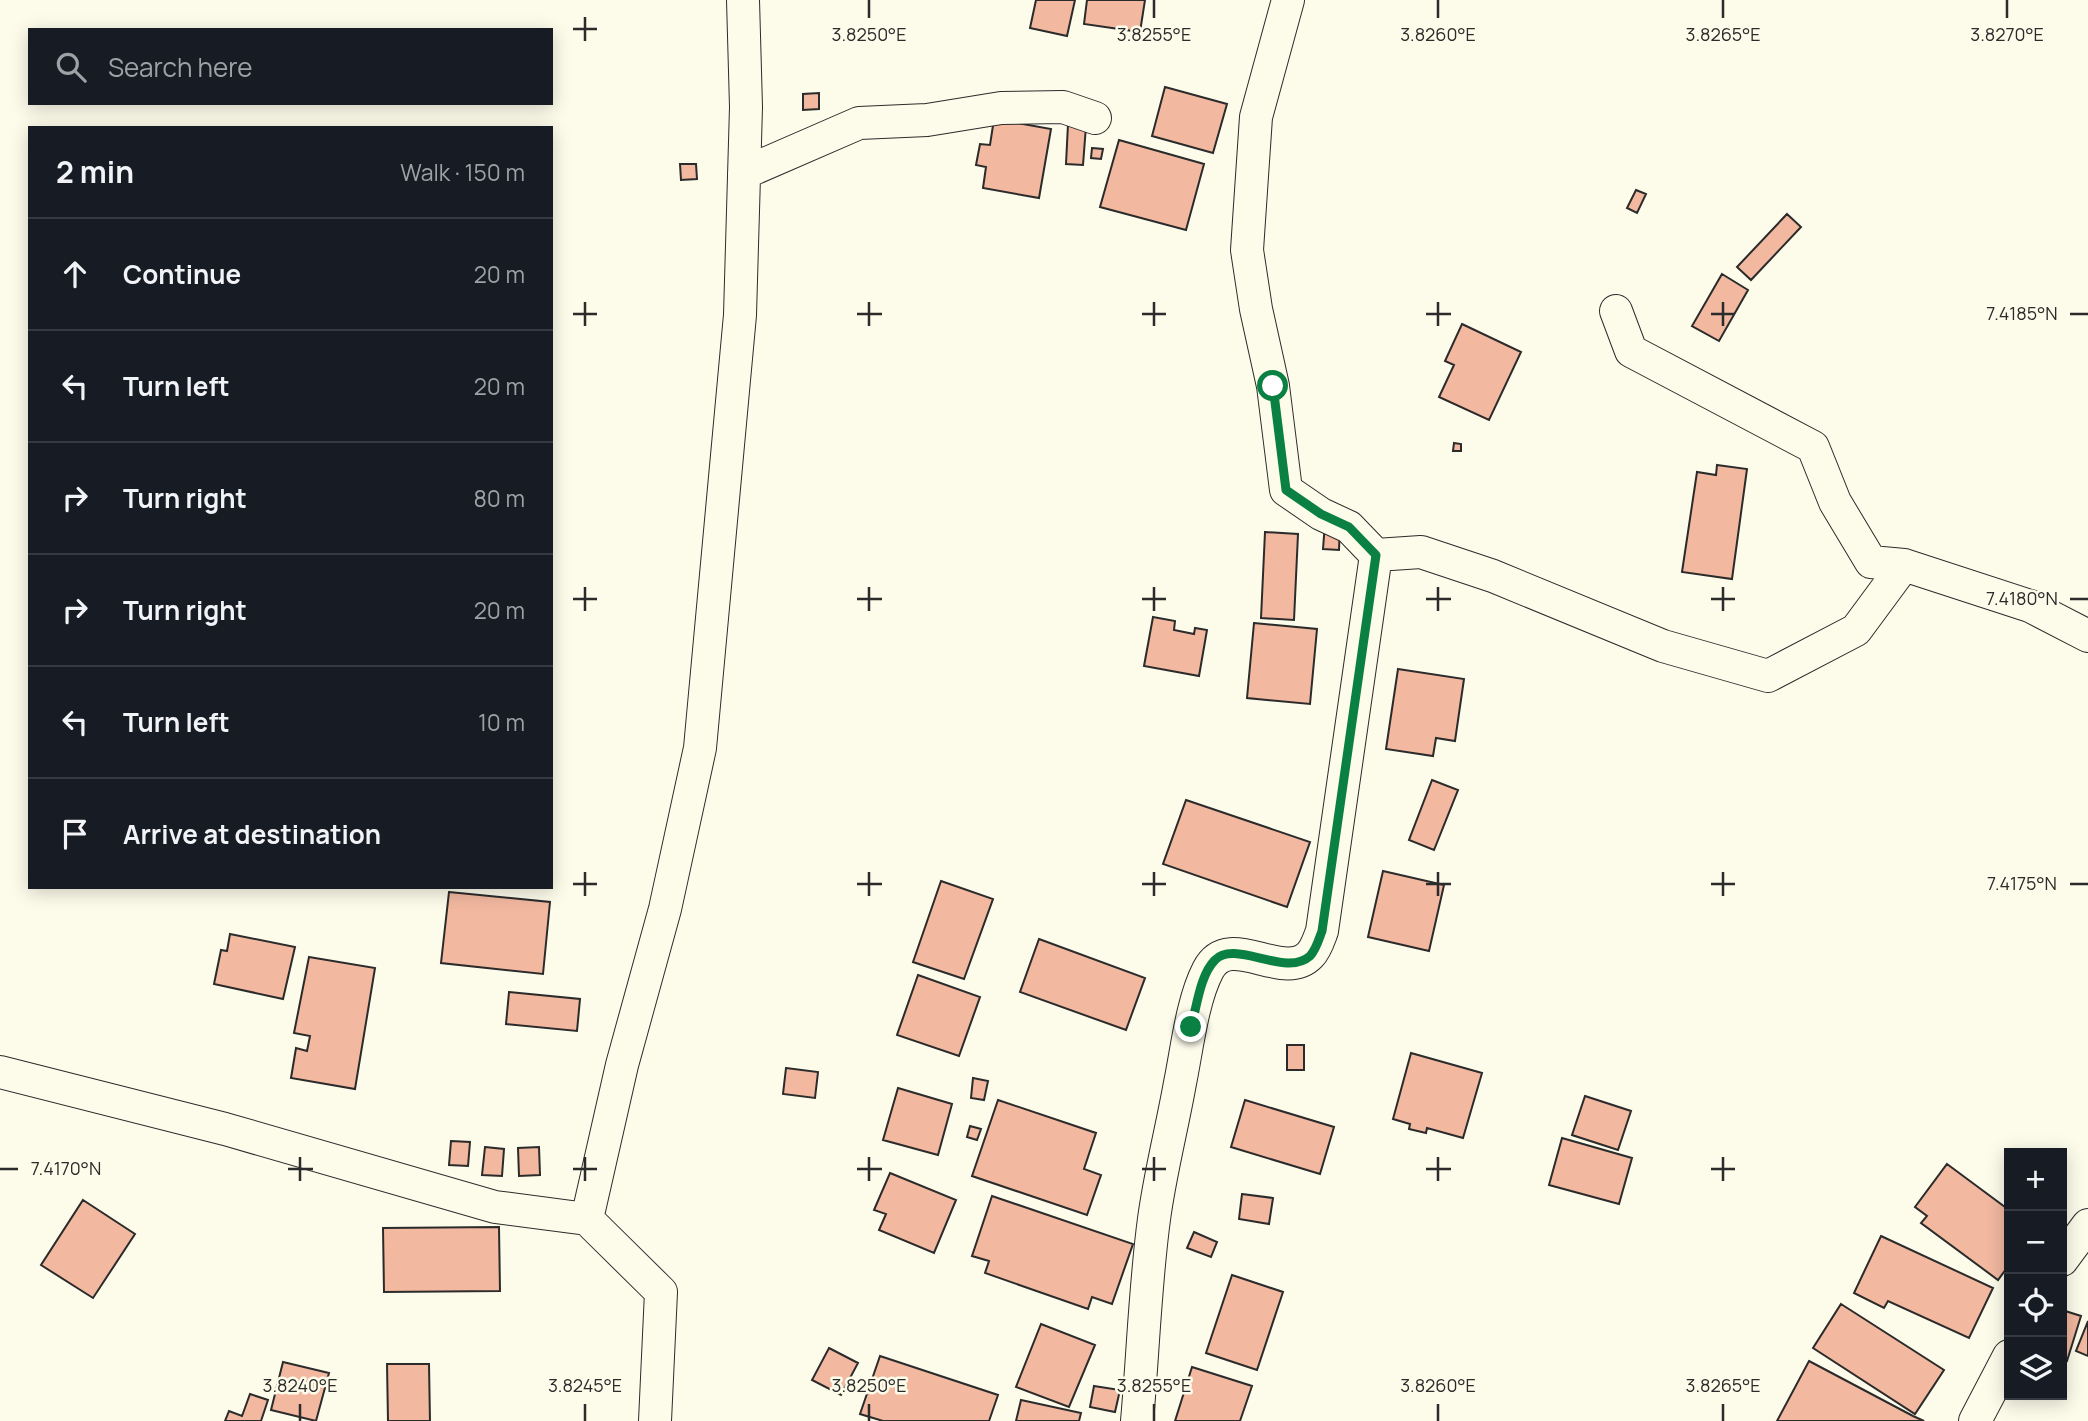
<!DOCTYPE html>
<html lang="en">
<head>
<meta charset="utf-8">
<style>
	:root { --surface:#171b24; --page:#242831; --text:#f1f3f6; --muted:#9ea1a6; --line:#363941 }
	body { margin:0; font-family:Manrope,sans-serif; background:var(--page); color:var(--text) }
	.controls { position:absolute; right:21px; bottom:21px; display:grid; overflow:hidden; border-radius:0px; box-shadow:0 4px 18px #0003 }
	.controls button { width:63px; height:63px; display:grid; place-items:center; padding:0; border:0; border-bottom:2px solid var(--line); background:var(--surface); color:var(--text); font:35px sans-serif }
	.stop { position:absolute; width:21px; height:21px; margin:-16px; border:5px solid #0b8043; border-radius:50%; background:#fff }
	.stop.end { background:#0b8043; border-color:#fff; box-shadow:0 2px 7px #0008 }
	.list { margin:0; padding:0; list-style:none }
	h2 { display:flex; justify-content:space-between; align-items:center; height:91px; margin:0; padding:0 28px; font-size:30px }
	h2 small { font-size:23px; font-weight:400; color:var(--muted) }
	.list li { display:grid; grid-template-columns:46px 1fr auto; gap:21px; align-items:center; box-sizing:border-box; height:112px; padding:0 28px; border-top:2px solid var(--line) }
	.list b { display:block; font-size:26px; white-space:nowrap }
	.list em { font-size:23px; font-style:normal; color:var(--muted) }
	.icon { flex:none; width:38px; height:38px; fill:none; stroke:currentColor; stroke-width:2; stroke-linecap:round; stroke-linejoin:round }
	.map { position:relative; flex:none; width:2088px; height:1421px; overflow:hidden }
	.search { position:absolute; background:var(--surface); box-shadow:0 4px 18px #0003; left:28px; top:28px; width:525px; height:77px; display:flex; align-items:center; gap:18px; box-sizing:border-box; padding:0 24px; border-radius:0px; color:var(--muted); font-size:26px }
	.panel { position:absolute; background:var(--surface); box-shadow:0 4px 18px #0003; left:28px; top:126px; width:525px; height:763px; border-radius:0px }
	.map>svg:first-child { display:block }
</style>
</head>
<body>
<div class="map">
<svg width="2088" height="1421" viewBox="0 0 2088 1421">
	<rect width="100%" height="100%" fill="#fdfbea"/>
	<!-- building -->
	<path fill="#f2b8a0" stroke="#2b2b2b" stroke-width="2" d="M 1036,0 L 1075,0 L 1067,36 L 1030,28 Z
		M 1087,0 L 1145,0 L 1140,32 L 1084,24 Z
		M 1165,87 L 1227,104 L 1213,153 L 1152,136 Z
		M 819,93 L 819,109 L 803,110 L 803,94 Z
		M 994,119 L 1051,129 L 1039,198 L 983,188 L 986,167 L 976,165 L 980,144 L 990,145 Z
		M 1068,124 L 1086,126 L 1083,165 L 1066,164 Z
		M 1119,140 L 1204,164 L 1186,230 L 1100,207 Z
		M 1092,148 L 1103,149 L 1101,159 L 1091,158 Z
		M 680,164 L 696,164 L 697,179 L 681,180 Z
		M 1636,190 L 1646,194 L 1637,213 L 1627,208 Z
		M 1787,214 L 1801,227 L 1751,280 L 1737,267 Z
		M 1722,274 L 1748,290 L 1719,341 L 1692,326 Z
		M 1462,324 L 1521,352 L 1489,420 L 1439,397 L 1454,365 L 1445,361 Z
		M 1454,443 L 1461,444 L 1461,451 L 1453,451 Z
		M 1717,465 L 1747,469 L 1732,579 L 1682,572 L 1697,472 L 1716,475 Z
		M 1325,523 L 1340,524 L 1339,550 L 1323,549 Z
		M 1265,532 L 1298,534 L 1294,620 L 1261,618 Z
		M 1153,617 L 1175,621 L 1174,630 L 1194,634 L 1195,628 L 1207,630 L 1199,676 L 1144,666 Z
		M 1254,623 L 1317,629 L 1310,704 L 1247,698 Z
		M 1398,669 L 1464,679 L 1455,741 L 1436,738 L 1433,756 L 1386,749 Z
		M 1432,780 L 1458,790 L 1434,850 L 1409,840 Z
		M 1186,800 L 1310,842 L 1287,907 L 1163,864 Z
		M 1383,871 L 1444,885 L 1429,951 L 1368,937 Z
		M 941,881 L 993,899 L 964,979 L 913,962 Z
		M 449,892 L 550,902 L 543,974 L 441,963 Z
		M 230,934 L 295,947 L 283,999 L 214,984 L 221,950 L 227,951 Z
		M 1039,939 L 1145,978 L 1126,1030 L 1020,992 Z
		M 309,957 L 375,968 L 355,1089 L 291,1078 L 296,1048 L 307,1051 L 310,1036 L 294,1033 Z
		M 918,975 L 980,997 L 959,1056 L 897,1035 Z
		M 509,992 L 580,999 L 577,1031 L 506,1024 Z
		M 1287,1045 L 1304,1045 L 1304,1070 L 1287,1070 Z
		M 1411,1053 L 1482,1073 L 1463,1138 L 1427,1128 L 1426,1133 L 1409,1129 L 1410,1124 L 1393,1119 Z
		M 786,1068 L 818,1072 L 815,1098 L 783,1094 Z
		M 973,1078 L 988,1081 L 984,1100 L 971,1098 Z
		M 898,1088 L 952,1104 L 938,1155 L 883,1140 Z
		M 1585,1096 L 1631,1111 L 1618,1150 L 1572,1135 Z
		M 998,1100 L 1096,1133 L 1084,1169 L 1101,1175 L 1087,1215 L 972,1176 Z
		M 1245,1100 L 1334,1127 L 1320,1174 L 1231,1147 Z
		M 970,1126 L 981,1129 L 977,1140 L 967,1137 Z
		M 1562,1138 L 1632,1158 L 1619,1204 L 1549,1185 Z
		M 451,1141 L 470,1142 L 468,1166 L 449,1165 Z
		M 485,1147 L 504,1149 L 502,1176 L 482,1175 Z
		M 539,1147 L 540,1175 L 519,1176 L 518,1148 Z
		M 1947,1164 L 2009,1210 L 2009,1265 L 1998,1280 L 1921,1223 L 1927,1216 L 1915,1207 Z
		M 890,1173 L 956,1200 L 934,1253 L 879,1230 L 886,1214 L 874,1210 Z
		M 1242,1194 L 1273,1198 L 1269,1224 L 1239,1219 Z
		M 992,1196 L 1133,1244 L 1112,1304 L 1092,1297 L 1088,1309 L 985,1273 L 989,1261 L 972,1256 Z
		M 83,1200 L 135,1234 L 93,1298 L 41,1265 Z
		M 499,1227 L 500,1291 L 384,1292 L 383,1228 Z
		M 1194,1232 L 1217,1242 L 1211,1257 L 1187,1248 Z
		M 1881,1236 L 1993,1288 L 1969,1338 L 1888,1301 L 1884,1308 L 1854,1293 Z
		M 1232,1275 L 1283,1292 L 1257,1370 L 1206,1353 Z
		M 1841,1304 L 1944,1370 L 1915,1414 L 1813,1348 Z
		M 2062,1310 L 2081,1316 L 2067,1361 L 2062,1359 Z
		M 2088,1321 L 2088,1356 L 2076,1351 Z
		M 1041,1324 L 1095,1345 L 1069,1407 L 1016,1387 Z
		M 829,1348 L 858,1363 L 841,1395 L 812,1380 Z
		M 880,1356 L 998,1395 L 989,1421 L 883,1421 L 860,1414 Z
		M 1809,1361 L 1913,1416 L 1924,1421 L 1777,1421 Z
		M 283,1362 L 329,1373 L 316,1421 L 271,1410 Z
		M 387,1364 L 429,1364 L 430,1421 L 388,1421 Z
		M 1192,1367 L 1252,1386 L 1240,1421 L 1175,1421 Z
		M 1094,1386 L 1120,1390 L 1115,1412 L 1090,1407 Z
		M 250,1394 L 268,1400 L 261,1421 L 225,1421 L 229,1411 L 242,1416 Z
		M 1021,1400 L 1081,1413 L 1079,1421 L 1016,1421 Z"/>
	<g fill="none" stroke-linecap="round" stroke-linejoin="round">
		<defs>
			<path id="street" d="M 1288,0 L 1256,117 L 1247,250 L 1256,309 L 1273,386 L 1286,490 L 1321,514 L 1349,527 L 1376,555 L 1421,552 L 1493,576 L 1663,646 L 1768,676 L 1856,630 L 1904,565 L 2030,606 L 2088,636
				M 744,173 L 859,123 L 927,120 L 1001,108 L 1063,107 L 1095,118
				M 1616,311 L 1631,351 L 1813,447 L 1835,502 L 1871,562 L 1904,565
				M 0,1072 L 225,1129 L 495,1207 L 587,1219
				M 2062,1260 L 2088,1225
				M 655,1421 L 661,1292 L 587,1219 L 622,1065 L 665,909 L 700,748 L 740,315 L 746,107 L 743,0
				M 1137,1421 C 1143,1354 1145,1286 1154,1219 C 1160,1174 1172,1128 1180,1083 C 1187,1049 1192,1001 1208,970 C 1229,929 1283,983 1310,955 C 1316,949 1319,939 1322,931 L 1376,555
				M 1975,1421 L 2009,1356"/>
		</defs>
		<!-- street casing -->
		<use href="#street" stroke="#2b2b2b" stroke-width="34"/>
		<!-- street -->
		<use href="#street" stroke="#fdfbea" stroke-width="32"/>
	</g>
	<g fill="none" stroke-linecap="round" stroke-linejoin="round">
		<!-- route -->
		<path stroke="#0b8043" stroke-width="9" d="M 1191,1027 C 1197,1006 1200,975 1215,960 C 1235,939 1286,978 1310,956 C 1316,950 1319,939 1322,931 L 1376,555 L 1349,527 L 1321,514 L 1286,490 L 1273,386"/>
	</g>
	<!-- ticks -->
	<path fill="none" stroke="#2b2b2b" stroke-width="2.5" d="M 869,0 L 869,18M 1154,0 L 1154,18M 1438,0 L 1438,18M 1723,0 L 1723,18M 2007,0 L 2007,18M 585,17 L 585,41M 573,29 L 597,29M 585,302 L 585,326M 869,302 L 869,326M 1154,302 L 1154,326M 1438,302 L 1438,326M 1723,302 L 1723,326M 573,314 L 597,314M 857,314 L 882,314M 1142,314 L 1166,314M 1426,314 L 1451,314M 1711,314 L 1735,314M 2070,314 L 2088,314M 585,587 L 585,611M 869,587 L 869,611M 1154,587 L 1154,611M 1438,587 L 1438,611M 1723,587 L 1723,611M 573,599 L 597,599M 857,599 L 882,599M 1142,599 L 1166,599M 1426,599 L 1451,599M 1711,599 L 1735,599M 2070,599 L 2088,599M 585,872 L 585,896M 869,872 L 869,896M 1154,872 L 1154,896M 1438,872 L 1438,896M 1723,872 L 1723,896M 573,884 L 597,884M 857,884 L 882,884M 1142,884 L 1166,884M 1426,884 L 1451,884M 1711,884 L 1735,884M 2070,884 L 2088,884M 300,1157 L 300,1181M 585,1157 L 585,1181M 869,1157 L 869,1181M 1154,1157 L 1154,1181M 1438,1157 L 1438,1181M 1723,1157 L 1723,1181M 0,1169 L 18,1169M 288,1169 L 313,1169M 573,1169 L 597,1169M 857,1169 L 882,1169M 1142,1169 L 1166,1169M 1426,1169 L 1451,1169M 1711,1169 L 1735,1169M 300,1404 L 300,1421M 585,1404 L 585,1421M 869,1404 L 869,1421M 1154,1404 L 1154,1421M 1438,1404 L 1438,1421M 1723,1404 L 1723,1421"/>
	<g font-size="18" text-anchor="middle" fill="#2b2b2b" stroke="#fdfbea" stroke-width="5" stroke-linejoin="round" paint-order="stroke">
		<text x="869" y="41">3.8250°E</text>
		<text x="1154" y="41">3.8255°E</text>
		<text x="1438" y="41">3.8260°E</text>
		<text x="1723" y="41">3.8265°E</text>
		<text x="2007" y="41">3.8270°E</text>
		<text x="2022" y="320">7.4185°N</text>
		<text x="2022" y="605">7.4180°N</text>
		<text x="2022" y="890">7.4175°N</text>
		<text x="66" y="1175">7.4170°N</text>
		<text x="300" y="1392">3.8240°E</text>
		<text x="585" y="1392">3.8245°E</text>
		<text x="869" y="1392">3.8250°E</text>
		<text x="1154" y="1392">3.8255°E</text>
		<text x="1438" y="1392">3.8260°E</text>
		<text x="1723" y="1392">3.8265°E</text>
	</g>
</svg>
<div class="controls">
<button>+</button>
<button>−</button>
<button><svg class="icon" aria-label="locate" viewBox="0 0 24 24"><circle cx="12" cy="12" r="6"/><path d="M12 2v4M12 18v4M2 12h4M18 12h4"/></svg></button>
<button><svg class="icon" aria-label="layers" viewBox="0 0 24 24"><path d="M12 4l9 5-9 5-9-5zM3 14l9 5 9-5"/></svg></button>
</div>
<div class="stop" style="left:1273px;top:386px"></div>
<div class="stop end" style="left:1191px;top:1027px"></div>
<div class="search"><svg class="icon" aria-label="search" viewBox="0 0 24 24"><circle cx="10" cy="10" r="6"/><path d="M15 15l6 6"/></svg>Search here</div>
<section class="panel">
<h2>2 min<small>Walk · 150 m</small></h2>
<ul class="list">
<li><svg class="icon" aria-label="ahead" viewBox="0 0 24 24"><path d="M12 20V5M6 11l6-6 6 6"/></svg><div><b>Continue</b></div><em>20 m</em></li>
<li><svg class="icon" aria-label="left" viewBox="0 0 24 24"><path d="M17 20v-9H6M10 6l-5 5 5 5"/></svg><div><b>Turn left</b></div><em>20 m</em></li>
<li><svg class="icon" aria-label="right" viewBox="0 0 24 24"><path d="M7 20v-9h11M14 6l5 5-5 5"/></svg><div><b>Turn right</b></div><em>80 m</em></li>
<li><svg class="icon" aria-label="right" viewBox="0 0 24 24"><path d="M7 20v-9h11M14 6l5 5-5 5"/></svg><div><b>Turn right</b></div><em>20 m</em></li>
<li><svg class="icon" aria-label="left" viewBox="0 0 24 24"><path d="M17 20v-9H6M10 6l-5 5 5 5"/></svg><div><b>Turn left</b></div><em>10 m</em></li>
<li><svg class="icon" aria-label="arrive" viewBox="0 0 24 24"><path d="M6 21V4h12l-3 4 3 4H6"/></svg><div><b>Arrive at destination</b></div></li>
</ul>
</section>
</div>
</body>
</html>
